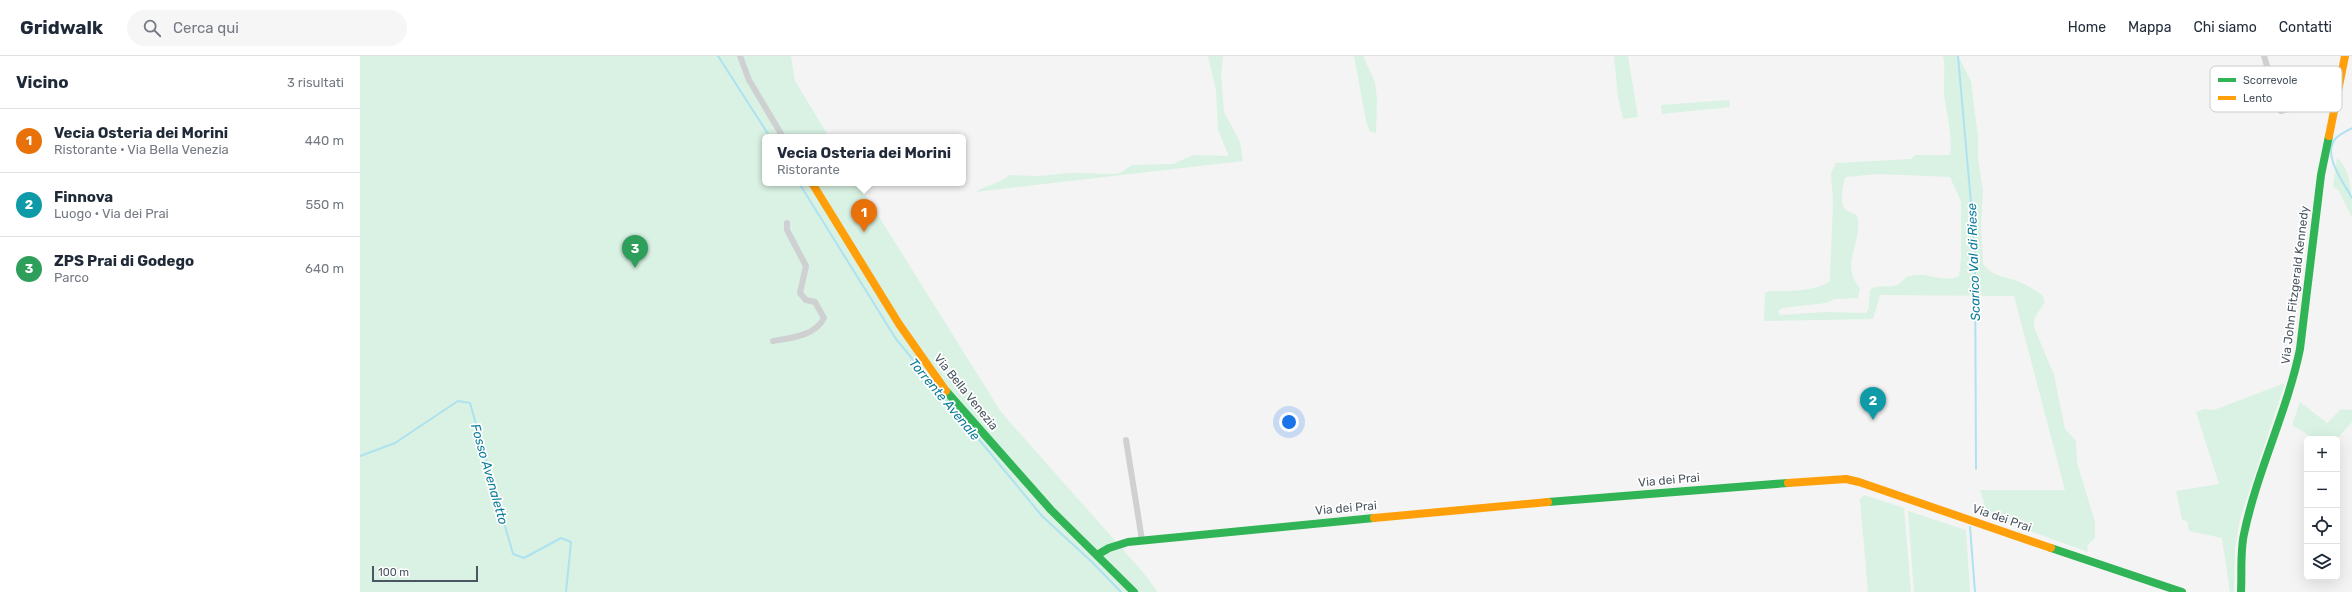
<!DOCTYPE html>
<html lang="it">
<head>
<meta charset="utf-8">
<style>
	:root { --surface:#fff; --page:#f6f6f7; --text:#1f2937; --muted:#747a83; --line:#e0e1e3; --accent:#868d94 }
	body { margin:0; font-family:Rubik,sans-serif; background:var(--page); color:var(--text) }
	.controls { position:absolute; right:12px; bottom:12px; display:grid; overflow:hidden; border-radius:6px; box-shadow:0 4px 16px #0002 }
	.controls button { width:36px; height:36px; display:grid; place-items:center; padding:0; border:0; border-bottom:1px solid var(--line); background:var(--surface); color:var(--text); font:20px sans-serif }
	.scale { position:absolute; left:12px; bottom:10px; width:106px; box-sizing:border-box; padding-left:4px; border:2px solid #4a5661; border-top:0; font-size:11px; line-height:14px; white-space:nowrap; color:#4a5661; -webkit-text-stroke:3px #fff; paint-order:stroke }
	.you { position:absolute; left:929px; top:366px; width:14px; height:14px; margin:-10px; border:3px solid #fff; border-radius:50%; background:#1a73e8; box-shadow:0 0 0 6px #1a73e833 }
	.badge { display:grid; place-items:center; width:26px; height:26px; border-radius:50%; background:var(--accent); color:#fff; font-size:13px; font-weight:700 }
	.pin { position:absolute; translate:-50% -33px; filter:drop-shadow(0 1px 2px #0008) }
	.pin::after { content:''; position:absolute; top:21px; width:14px; height:12px; background:inherit; clip-path:polygon(0 0,100% 0,50% 100%) }
	.popup { position:absolute; left:402px; top:78px; width:204px; height:52px; box-sizing:border-box; display:grid; place-content:center; border-radius:6px; background:var(--surface); filter:drop-shadow(0 1px 3px #0005); font-size:13px; white-space:nowrap; color:var(--muted) }
	.popup b { font-size:15px; color:var(--text) }
	.popup::after { content:''; position:absolute; left:50%; top:100%; margin-left:-8px; border:8px solid transparent; border-top-color:var(--surface) }
	.list { margin:0; padding:0; list-style:none }
	h2 { display:flex; justify-content:space-between; align-items:center; height:52px; margin:0; padding:0 16px; font-size:17px }
	h2 small { font-size:13px; font-weight:400; color:var(--muted) }
	.list li { display:grid; grid-template-columns:26px 1fr auto; gap:12px; align-items:center; box-sizing:border-box; height:64px; padding:0 16px; border-top:1px solid var(--line) }
	.list b { display:block; font-size:15px; white-space:nowrap }
	.list p { margin:0; font-size:13px; white-space:nowrap; color:var(--muted) }
	.list em { font-size:13px; font-style:normal; color:var(--muted) }
	.icon { flex:none; width:22px; height:22px; fill:none; stroke:currentColor; stroke-width:2; stroke-linecap:round; stroke-linejoin:round }
	.map { position:relative; flex:none; width:1992px; height:536px; overflow:hidden }
	header { display:flex; align-items:center; gap:24px; box-sizing:border-box; height:56px; padding:0 20px; background:var(--surface); border-bottom:1px solid var(--line) }
	header strong { font-size:19px }
	nav { display:flex; gap:22px; margin-inline-start:auto; font-size:14px }
	.search { width:280px; height:36px; background:var(--page); display:flex; align-items:center; gap:10px; box-sizing:border-box; padding:0 14px; border-radius:22px; color:var(--muted); font-size:15px }
	main { display:flex }
	aside { flex:1; background:var(--surface) }
	.map>svg:first-child { display:block }
</style>
</head>
<body>
<header>
<strong>Gridwalk</strong>
<div class="search"><svg class="icon" aria-label="search" viewBox="0 0 24 24"><circle cx="10" cy="10" r="6"/><path d="M15 15l6 6"/></svg>Cerca qui</div>
<nav><a>Home</a><a>Mappa</a><a>Chi siamo</a><a>Contatti</a></nav>
</header>
<main>
<aside>
<h2>Vicino<small>3 risultati</small></h2>
<ul class="list">
<li><span class="badge" style="background:#e8710a">1</span><div><b>Vecia Osteria dei Morini</b><p>Ristorante · Via Bella Venezia</p></div><em>440 m</em></li>
<li><span class="badge" style="background:#0f9aa8">2</span><div><b>Finnova</b><p>Luogo · Via dei Prai</p></div><em>550 m</em></li>
<li><span class="badge" style="background:#2e9e5b">3</span><div><b>ZPS Prai di Godego</b><p>Parco</p></div><em>640 m</em></li>
</ul>
</aside>
<div class="map">
<svg width="1992" height="536" viewBox="0 0 1992 536">
	<rect width="100%" height="100%" fill="#f4f4f4"/>
	<!-- green -->
	<path fill="#d9f2e3" fill-rule="evenodd" d="M 0,0 L 431,0 L 435,25 L 469,81 L 405,81 L 405,127 L 498,127 L 641,356 L 782,515 L 798,536 L 0,536 Z
		M 848,0 L 863,0 L 861,18 L 864,56 L 880,86 L 883,105 L 616,136 C 623,130 639,128 650,119 L 678,120 L 711,117 L 758,118 L 772,109 L 813,108 L 833,99 L 869,100 L 858,74 L 856,34 Z
		M 994,0 L 1003,0 L 1015,26 L 1017,44 L 1016,77 L 1010,76 L 1006,65 Z
		M 1254,0 L 1268,0 L 1278,61 L 1263,63 L 1258,41 Z
		M 1583,0 L 1598,0 L 1611,25 L 1618,80 L 1618,104 L 1623,134 L 1621,169 L 1623,208 C 1636,222 1641,219 1657,225 C 1665,228 1675,234 1682,239 L 1685,246 L 1675,261 L 1674,271 L 1694,319 L 1705,373 L 1716,385 L 1717,407 L 1735,466 L 1735,482 L 1727,490 L 1728,496 L 1628,460 L 1620,434 L 1705,434 L 1654,240 L 1520,239 L 1513,263 L 1404,265 L 1405,237 L 1410,235 C 1428,235 1455,236 1470,225 L 1473,144 L 1471,117 L 1476,107 L 1551,103 L 1555,99 L 1590,99 C 1593,79 1586,57 1584,37 C 1583,24 1586,13 1583,0 ZM 1519,118 L 1590,121 L 1601,146 L 1601,203 L 1599,220 C 1583,228 1566,215 1550,220 C 1544,221 1542,227 1537,229 C 1527,233 1519,227 1510,234 L 1509,252 L 1506,257 L 1465,256 L 1420,259 L 1418,255 L 1422,252 L 1466,247 L 1475,243 L 1498,242 L 1500,232 C 1480,210 1501,189 1498,164 C 1498,156 1490,158 1485,153 C 1480,147 1482,127 1486,121 Z
		M 1369,44 L 1370,51 L 1302,58 L 1301,49 Z
		M 1977,102 C 1992,113 1992,143 1992,162 L 1979,135 L 1973,130 Z
		M 1925,327 L 1880,463 L 1875,493 L 1874,536 L 1870,536 L 1862,482 L 1829,475 L 1827,465 L 1822,464 L 1816,435 L 1859,428 L 1836,356 L 1844,353 L 1854,354 Z
		M 1940,346 L 1967,367 L 1981,353 L 1992,354 L 1992,366 L 1977,383 L 1955,383 L 1932,369 Z
		M 1504,439 L 1544,452 L 1551,536 L 1508,536 L 1500,443 Z
		M 1548,455 L 1606,474 L 1610,536 L 1554,536 Z"/>
	<g fill="none" stroke-linecap="round" stroke-linejoin="round">
		<!-- stream -->
		<path stroke="#aee2f0" stroke-width="2" d="M 358,0 L 410,81
			M 1598,0 L 1615,192 L 1616,413
			M 1992,72 C 1987,75 1980,78 1976,82 C 1961,98 1984,127 1992,142
			M 439,127 L 536,283 L 682,460 L 732,506 L 761,536
			M 0,400 L 35,387 L 98,345 L 110,347 L 153,498 L 164,502 L 201,482 L 211,486 L 206,536
			M 1610,471 L 1615,536"/>
		<!-- street -->
		<path stroke="#ced0d2" stroke-width="6" d="M 380,0 L 389,24 L 423,81
			M 1904,0 L 1921,55 L 1977,39
			M 413,285 C 431,282 455,280 464,262 L 455,246 L 446,244 L 440,237 L 446,210 L 427,174 L 427,167
			M 766,384 L 782,484"/>
		<!-- fast -->
		<path stroke="#30b455" stroke-width="8" d="M 586,335 L 691,454 L 774,536
			M 1188,446 L 1428,427
			M 1691,492 L 1822,536
			M 737,499 L 749,492 L 768,486 L 1014,462
			M 1881,536 C 1882,517 1880,496 1884,478 C 1897,415 1927,356 1940,293 L 1961,119 L 1969,80"/>
		<!-- slow -->
		<path stroke="#ff9f0a" stroke-width="8" d="M 1969,80 L 1985,0
			M 452,127 L 539,268 L 586,335
			M 1428,427 L 1486,423 L 1499,426 L 1691,492
			M 1014,462 L 1188,446"/>
	</g>
	<g text-anchor="middle" stroke-width="3.5" stroke-linejoin="round" paint-order="stroke">
		<!-- street labels -->
		<g font-size="12" fill="#4a5661" stroke="#fff">
			<text transform="translate(1935 229) rotate(-83)" y="4">Via John Fitzgerald Kennedy</text>
			<text transform="translate(606 336) rotate(51)" y="4">Via Bella Venezia</text>
			<text transform="translate(1309 424) rotate(-5)" y="4">Via dei Prai</text>
			<text transform="translate(986 452) rotate(-5)" y="4">Via dei Prai</text>
			<text transform="translate(1642 462) rotate(19)" y="4">Via dei Prai</text>
		</g>
		<!-- water labels -->
		<g font-size="13" font-style="italic" fill="#0c7c9b" stroke="#fff">
			<text transform="translate(1613 206) rotate(-92)" y="5">Scarico Val di Riese</text>
			<text transform="translate(585 343) rotate(50)" y="5">Torrente Avenale</text>
			<text transform="translate(130 418) rotate(74)" y="5">Fosso Avenaletto</text>
		</g>
	</g>
	<!-- legend -->
	<rect x="1850" y="10" width="132" height="46" rx="6" fill="#fff" stroke="#c9ccd0" stroke-width="1"/>
	<rect x="1858" y="22" width="18" height="4" fill="#30b455"/>
	<rect x="1858" y="40" width="18" height="4" fill="#ff9f0a"/>
	<g font-size="11" fill="#4a5661">
		<text x="1883" y="28">Scorrevole</text>
		<text x="1883" y="46">Lento</text>
	</g>
</svg>
<div class="controls">
<button>+</button>
<button>−</button>
<button><svg class="icon" aria-label="locate" viewBox="0 0 24 24"><circle cx="12" cy="12" r="6"/><path d="M12 2v4M12 18v4M2 12h4M18 12h4"/></svg></button>
<button><svg class="icon" aria-label="layers" viewBox="0 0 24 24"><path d="M12 4l9 5-9 5-9-5zM3 14l9 5 9-5"/></svg></button>
</div>
<div class="scale">100 m</div>
<div class="you"></div>
<div class="pin badge" style="left:504px;top:176px;background:#e8710a">1</div>
<div class="popup"><b>Vecia Osteria dei Morini</b>Ristorante</div>
<div class="pin badge" style="left:1513px;top:364px;background:#0f9aa8">2</div>
<div class="pin badge" style="left:275px;top:212px;background:#2e9e5b">3</div>
</div>
</main>
</body>
</html>
